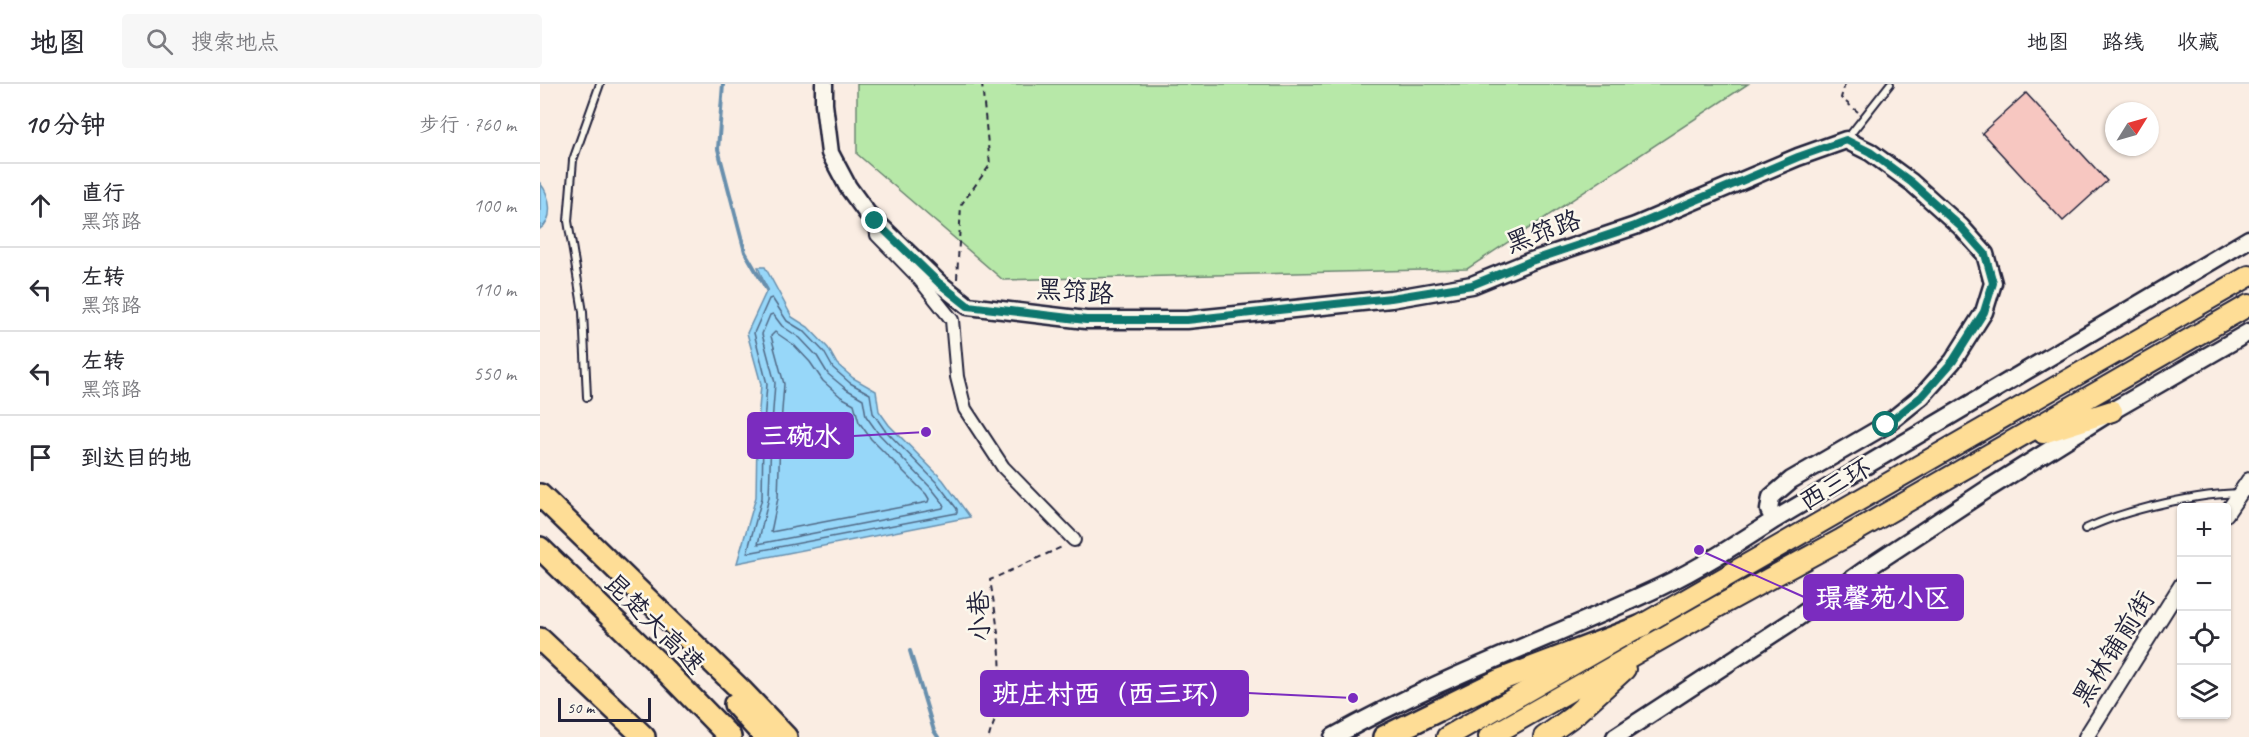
<!DOCTYPE html>
<html lang="zh">
<head>
<meta charset="utf-8">
<style>
	:root { --surface:#fff; --page:#f7f7f7; --text:#2b2b33; --muted:#7c7c81; --line:#e1e1e2 }
	body { margin:0; font-family:Caveat,"LXGW WenKai TC",sans-serif; background:var(--page); color:var(--text) }
	.controls { position:absolute; right:18px; bottom:18px; display:grid; overflow:hidden; border-radius:6px; box-shadow:0 2px 4px #0004 }
	.controls button { width:54px; height:54px; display:grid; place-items:center; padding:0; border:0; border-bottom:2px solid var(--line); background:var(--surface); color:var(--text); font:30px sans-serif }
	.compass { position:absolute; left:1565px; top:18px; width:54px; height:54px; border-radius:50%; background:var(--surface); box-shadow:0 2px 4px #0004; rotate:53deg }
	.scale { position:absolute; left:18px; bottom:15px; width:93px; box-sizing:border-box; padding-left:6px; border:3px solid #22223b; border-top:0; font-size:16px; line-height:21px; white-space:nowrap; color:#22223b; -webkit-text-stroke:4px #fbf7ec; paint-order:stroke }
	.stop { position:absolute; width:18px; height:18px; margin:-14px; border:4px solid #0f766e; border-radius:50%; background:#fff }
	.stop.end { background:#0f766e; border-color:#fff; box-shadow:0 2px 6px #0008 }
	.list { margin:0; padding:0; list-style:none }
	h2 { display:flex; justify-content:space-between; align-items:center; height:78px; margin:0; padding:0 24px; font-size:26px }
	h2 small { font-size:20px; font-weight:400; color:var(--muted) }
	.list li { display:grid; grid-template-columns:39px 1fr auto; gap:18px; align-items:center; box-sizing:border-box; height:84px; padding:0 24px; border-top:2px solid var(--line) }
	.list b { display:block; font-size:22px; white-space:nowrap }
	.list p { margin:0; font-size:20px; white-space:nowrap; color:var(--muted) }
	.list em { font-size:20px; font-style:normal; color:var(--muted) }
	.icon { flex:none; width:33px; height:33px; fill:none; stroke:currentColor; stroke-width:2; stroke-linecap:round; stroke-linejoin:round }
	.map { position:relative; flex:none; width:1709px; height:653px; overflow:hidden }
	header { display:flex; align-items:center; gap:36px; box-sizing:border-box; height:84px; padding:0 30px; background:var(--surface); border-bottom:2px solid var(--line) }
	header strong { font-size:28px }
	nav { display:flex; gap:33px; margin-inline-start:auto; font-size:21px }
	.search { width:420px; height:54px; background:var(--page); display:flex; align-items:center; gap:15px; box-sizing:border-box; padding:0 21px; border-radius:6px; color:var(--muted); font-size:22px }
	main { display:flex }
	aside { flex:1; background:var(--surface) }
	.map>svg:first-child { display:block }
</style>
</head>
<body>
<header>
<strong>地图</strong>
<div class="search"><svg class="icon" aria-label="search" viewBox="0 0 24 24"><circle cx="10" cy="10" r="6"/><path d="M15 15l6 6"/></svg>搜索地点</div>
<nav><a>地图</a><a>路线</a><a>收藏</a></nav>
</header>
<main>
<aside>
<h2>10 分钟<small>步行 · 760 m</small></h2>
<ul class="list">
<li><svg class="icon" aria-label="ahead" viewBox="0 0 24 24"><path d="M12 20V5M6 11l6-6 6 6"/></svg><div><b>直行</b><p>黑筇路</p></div><em>100 m</em></li>
<li><svg class="icon" aria-label="left" viewBox="0 0 24 24"><path d="M17 20v-9H6M10 6l-5 5 5 5"/></svg><div><b>左转</b><p>黑筇路</p></div><em>110 m</em></li>
<li><svg class="icon" aria-label="left" viewBox="0 0 24 24"><path d="M17 20v-9H6M10 6l-5 5 5 5"/></svg><div><b>左转</b><p>黑筇路</p></div><em>550 m</em></li>
<li><svg class="icon" aria-label="arrive" viewBox="0 0 24 24"><path d="M6 21V4h12l-3 4 3 4H6"/></svg><div><b>到达目的地</b></div></li>
</ul>
</aside>
<div class="map">
<svg width="1709" height="653" viewBox="0 0 1709 653">
	<rect width="100%" height="100%" fill="#faede3"/>
	<filter id="ink" filterUnits="userSpaceOnUse"><feTurbulence type="fractalNoise" baseFrequency=".0167" numOctaves="2"/><feDisplacementMap in="SourceGraphic" scale="12" xChannelSelector="R" yChannelSelector="G"/><feConvolveMatrix kernelMatrix="1 2 1 2 8 2 1 2 1" color-interpolation-filters="sRGB"/></filter>
	<g filter="url(#ink)">
		<!-- green -->
		<path fill="#b7e8a8" stroke="#6c8572" stroke-width="1.5" d="M 317,0 L 1208,0 L 927,185 L 463,196 L 317,70 Z"/>
		<!-- water -->
		<path fill="#97d7f9" stroke="#688fad" stroke-width="1.5" d="M 0,99 C 10,111 15,135 0,145 Z
			M 218,183 L 225,183 L 252,233 L 268,243 L 288,264 L 297,280 L 313,294 L 336,307 L 339,327 L 349,341 L 403,396 L 430,433 L 197,479 L 216,413 L 217,352 L 221,300 L 207,249 L 227,206 Z"/>
		<g fill="none" stroke-linecap="round" stroke-linejoin="round">
			<!-- shore -->
			<path stroke="#516a87" stroke-width="1.5" d="M 232,214 L 247,237 L 265,248 L 284,268 L 293,284 L 310,299 L 330,310 L 333,329 L 344,345 L 398,400 L 417,425 L 417,429 L 207,469 L 222,414 L 223,352 L 227,300 L 214,249 L 229,215 Z
				M 233,230 L 242,242 L 260,254 L 277,272 L 288,290 L 306,305 L 323,315 L 326,332 L 338,349 L 392,405 L 404,420 L 403,424 L 218,460 L 229,413 L 231,353 L 235,299 L 222,250 L 230,231 Z
				M 235,248 L 254,261 L 270,278 L 283,297 L 301,313 L 314,320 L 319,338 L 331,355 L 386,410 L 389,415 L 388,418 L 231,448 L 238,414 L 240,353 L 244,300 L 231,252 Z"/>
			<!-- stream -->
			<path stroke="#688fad" stroke-width="4" d="M 183,0 L 178,65 L 205,168 L 227,206
				M 370,567 L 394,647 L 398,653"/>
		</g>
		<!-- building -->
		<path fill="#f7c7c1" stroke="#22223b" stroke-width="1.5" d="M 1486,9 L 1567,97 L 1523,137 L 1442,49 Z"/>
		<g fill="none" stroke-linecap="round" stroke-linejoin="round">
			<defs>
				<path id="service" d="M 1306,56 L 1350,0
					M 47,313 L 43,228 L 28,137 L 33,76 L 60,0
					M 1545,445 C 1587,425 1662,408 1709,409"/>
				<path id="minor" d="M 335,137 L 337,151 L 376,191 L 412,236 L 417,293 L 425,325 L 463,383 L 534,456"/>
				<path id="tertiary" d="M 1686,430 L 1709,396
					M 1546,653 L 1642,500"/>
				<path id="secondary" d="M 284,0 L 284,20 L 290,69 L 308,103 L 327,129 L 399,199 L 428,222 L 546,236 L 647,236 L 851,215 L 932,201 L 991,177 L 1095,142 L 1258,73 L 1306,56 L 1330,68 L 1371,98 L 1421,143 L 1445,170 L 1453,199 L 1444,228 L 1413,277 L 1382,312 L 1346,341 L 1251,396 L 1231,413 L 1229,426 L 1234,436
					M 793,653 C 898,594 1011,554 1120,503 C 1160,484 1197,460 1234,436 L 1709,155
					M 1075,653 L 1257,534 L 1329,483 L 1449,404 L 1572,327 L 1709,248"/>
				<path id="trunk" d="M 1503,349 L 1572,327
					M 907,653 L 1709,192
					M 949,653 L 1179,522 L 1302,455 L 1709,221
					M 1004,653 L 1032,633 L 1085,585"/>
				<path id="motorway" d="M 0,411 L 201,606 L 246,653
					M 0,464 L 116,577 L 190,653
					M 0,555 L 104,653
					M 195,620 L 225,653
					M 844,653 L 960,596 L 1102,542"/>
			</defs>
			<!-- service casing -->
			<use href="#service" stroke="#22223b" stroke-width="10"/>
			<!-- minor casing -->
			<use href="#minor" stroke="#22223b" stroke-width="16"/>
			<!-- tertiary casing -->
			<use href="#tertiary" stroke="#22223b" stroke-width="18"/>
			<!-- secondary casing -->
			<use href="#secondary" stroke="#22223b" stroke-width="21"/>
			<!-- trunk casing -->
			<use href="#trunk" stroke="#22223b" stroke-width="24"/>
			<!-- motorway casing -->
			<use href="#motorway" stroke="#22223b" stroke-width="26"/>
			<!-- path -->
			<path stroke="#22223b" stroke-width="2" stroke-dasharray="6 4.5" stroke-linecap="butt" d="M 1305,0 L 1301,14 L 1318,28
				M 417,195 L 421,121 L 450,81 L 442,0
				M 449,653 C 451,643 458,633 459,622 C 464,580 457,537 450,496 L 524,462"/>
			<!-- service -->
			<use href="#service" stroke="#fbf7ec" stroke-width="6"/>
			<!-- minor -->
			<use href="#minor" stroke="#fbf7ec" stroke-width="12"/>
			<!-- tertiary -->
			<use href="#tertiary" stroke="#fbf7ec" stroke-width="14"/>
			<!-- secondary -->
			<use href="#secondary" stroke="#fbf7ec" stroke-width="16"/>
			<!-- trunk -->
			<use href="#trunk" stroke="#fedd96" stroke-width="20"/>
			<!-- motorway -->
			<use href="#motorway" stroke="#fedd96" stroke-width="21"/>
		</g>
	</g>
	<g fill="none" stroke-linecap="round" stroke-linejoin="round" filter="url(#ink)">
		<!-- route -->
		<path stroke="#0f766e" stroke-width="8" d="M 335,137 L 399,199 L 428,222 L 546,236 L 647,236 L 851,214 L 932,201 L 991,177 L 1095,142 L 1258,73 L 1306,56 L 1330,68 L 1371,98 L 1421,143 L 1445,170 L 1453,199 L 1444,228 L 1413,277 L 1382,312 L 1346,341"/>
	</g>
	<g text-anchor="middle" stroke-width="5" stroke-linejoin="round" paint-order="stroke">
		<!-- street labels -->
		<g font-size="26" fill="#22223b" stroke="#fbf7ec">
			<text transform="translate(1003 147) rotate(-20)" y="9">黑筇路</text>
			<text transform="translate(535 207) rotate(4)" y="9">黑筇路</text>
			<text transform="translate(1295 400) rotate(-30)" y="9">西三环</text>
			<text transform="translate(439 532) rotate(-93)" y="9">小巷</text>
			<text transform="translate(115 539) rotate(45)" y="9">昆楚大高速</text>
			<text transform="translate(1573 564) rotate(-58)" y="9">黑林铺前街</text>
		</g>
	</g>
	<!-- callouts -->
	<path fill="none" stroke="#7b2cbf" stroke-width="2" d="M386 348L313 352M1159 466L1264 513M813 614L708 609"/>
	<g fill="#7b2cbf" stroke="#fbf7ec" stroke-width="2">
		<circle cx="386" cy="348" r="6"/>
		<circle cx="1159" cy="466" r="6"/>
		<circle cx="813" cy="614" r="6"/>
	</g>
	<g fill="#7b2cbf" stroke="#7b2cbf" stroke-width="2">
		<rect x="208" y="329" width="105" height="45" rx="6"/>
		<rect x="1264" y="491" width="159" height="45" rx="6"/>
		<rect x="441" y="587" width="267" height="45" rx="6"/>
	</g>
	<g font-size="27" text-anchor="middle" font-weight="bold" fill="#fff">
		<text x="260" y="361">三碗水</text>
		<text x="1343" y="523">璟馨苑小区</text>
		<text x="574" y="619">班庄村西（西三环）</text>
	</g>
</svg>
<div class="controls">
<button>+</button>
<button>−</button>
<button><svg class="icon" aria-label="locate" viewBox="0 0 24 24"><circle cx="12" cy="12" r="6"/><path d="M12 2v4M12 18v4M2 12h4M18 12h4"/></svg></button>
<button><svg class="icon" aria-label="layers" viewBox="0 0 24 24"><path d="M12 4l9 5-9 5-9-5zM3 14l9 5 9-5"/></svg></button>
</div>
<svg class="compass" viewBox="-18 -18 36 36"><path d="M0-13l5 13h-10z" fill="#e53935"/><path d="M0 13l5-13h-10z" fill="#7c7c81"/></svg>
<div class="scale">50 m</div>
<div class="stop" style="left:1346px;top:341px"></div>
<div class="stop end" style="left:335px;top:137px"></div>
</div>
</main>
</body>
</html>
